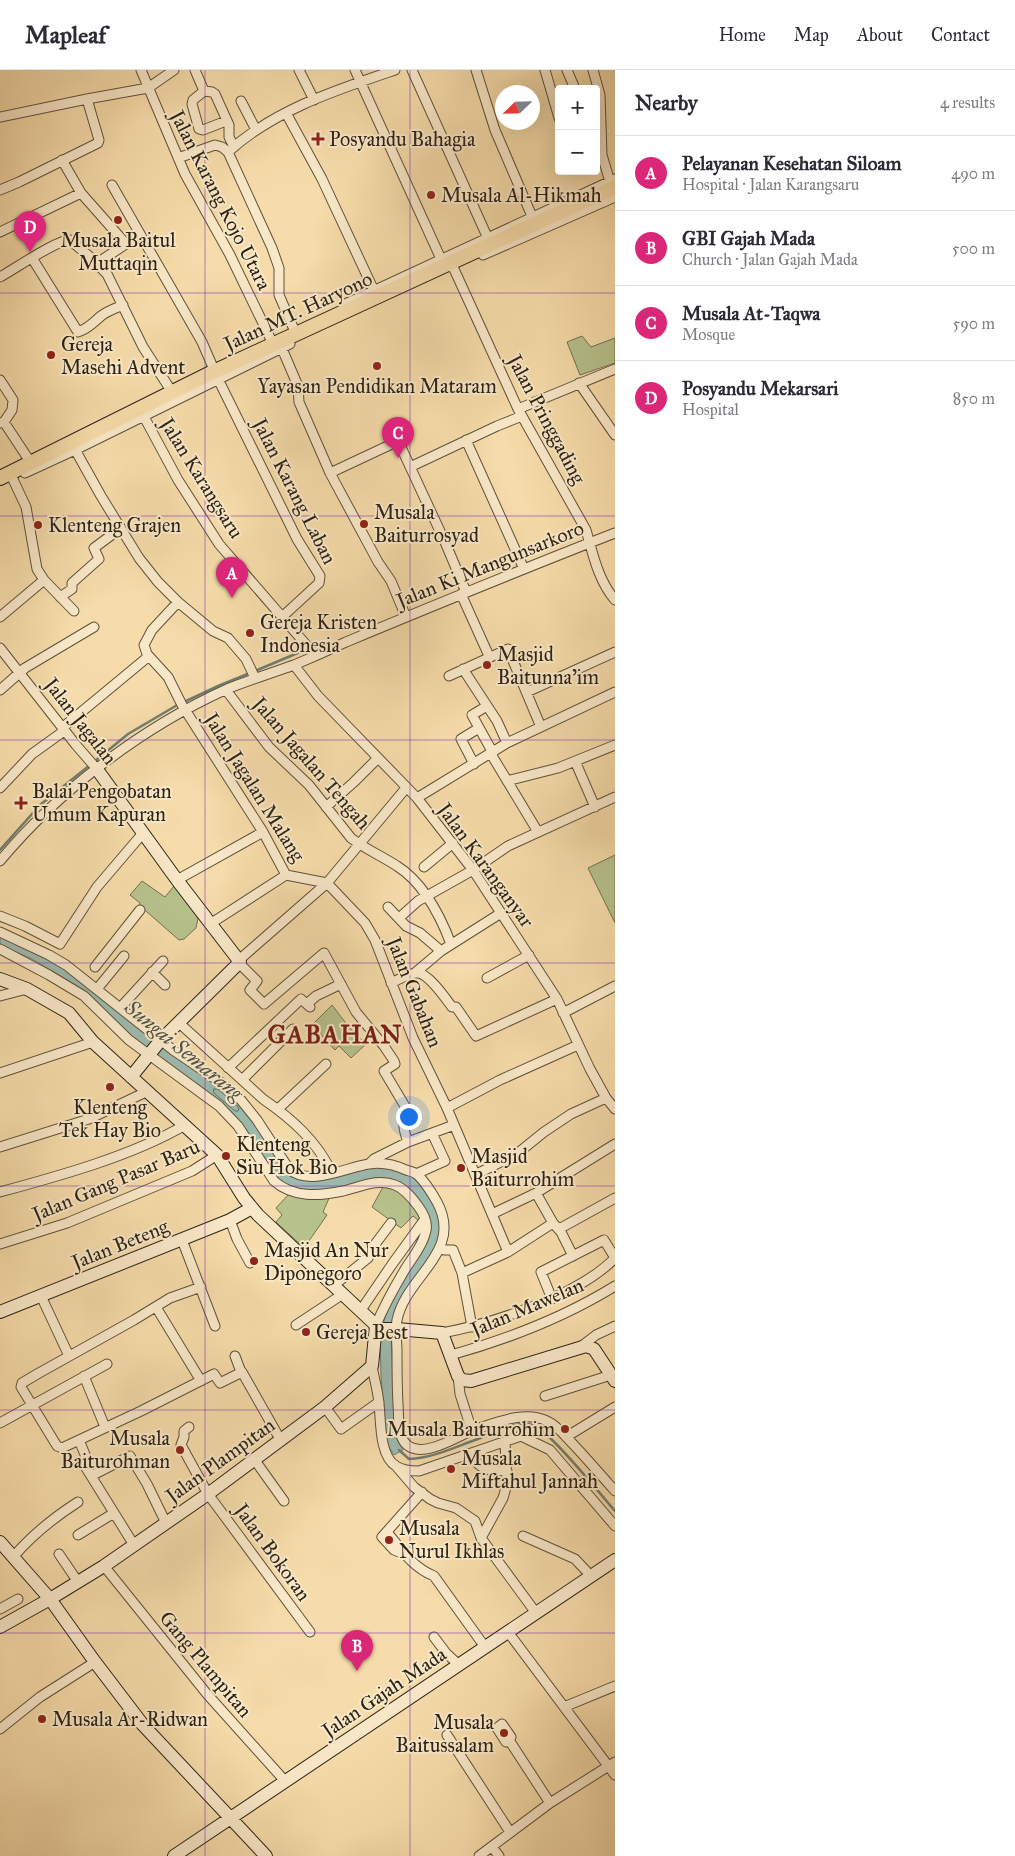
<!DOCTYPE html>
<html lang="en">
<head>
<meta charset="utf-8">
<style>
	:root { --surface:#fff; --page:#f7f7f7; --text:#2b2b33; --muted:#7c7c81; --line:#e1e1e2; --accent:#db2777 }
	body { margin:0; font-family:"IM FELL Great Primer",serif; background:var(--page); color:var(--text) }
	.controls { position:absolute; right:15px; top:15px; display:grid; overflow:hidden; border-radius:5px; box-shadow:0 5px 20px #0002 }
	.controls button { width:45px; height:45px; display:grid; place-items:center; padding:0; border:0; border-bottom:1px solid var(--line); background:var(--surface); color:var(--text); font:25px sans-serif }
	.compass { position:absolute; left:495px; top:15px; width:45px; height:45px; border-radius:50%; background:var(--surface); box-shadow:0 5px 20px #0002; rotate:247deg }
	.you { position:absolute; left:408px; top:1046px; width:18px; height:18px; margin:-12px; border:4px solid #fff; border-radius:50%; background:#1a73e8; box-shadow:0 0 0 8px #1a73e833 }
	.badge { display:grid; place-items:center; width:32px; height:32px; border-radius:50%; background:var(--accent); color:#fff; font-size:16px; font-weight:700 }
	.pin { position:absolute; translate:-50% -41px; filter:drop-shadow(0 1px 2px #0008) }
	.pin::after { content:''; position:absolute; top:26px; width:18px; height:15px; background:inherit; clip-path:polygon(0 0,100% 0,50% 100%) }
	.list { margin:0; padding:0; list-style:none }
	h2 { display:flex; justify-content:space-between; align-items:center; height:65px; margin:0; padding:0 20px; font-size:21px }
	h2 small { font-size:16px; font-weight:400; color:var(--muted) }
	.list li { display:grid; grid-template-columns:32px 1fr auto; gap:15px; align-items:center; box-sizing:border-box; height:75px; padding:0 20px; border-top:1px solid var(--line) }
	.list b { display:block; font-size:19px; white-space:nowrap }
	.list p { margin:0; font-size:16px; white-space:nowrap; color:var(--muted) }
	.list em { font-size:16px; font-style:normal; color:var(--muted) }
	.map { position:relative; flex:none; width:615px; height:1786px; overflow:hidden }
	header { display:flex; align-items:center; gap:30px; box-sizing:border-box; height:70px; padding:0 25px; background:var(--surface); border-bottom:1px solid var(--line) }
	header strong { font-size:24px }
	nav { display:flex; gap:28px; margin-inline-start:auto; font-size:18px }
	main { display:flex }
	aside { flex:1; background:var(--surface) }
	.map>svg:first-child { display:block }
</style>
</head>
<body>
<header>
<strong>Mapleaf</strong>
<nav><a>Home</a><a>Map</a><a>About</a><a>Contact</a></nav>
</header>
<main>
<div class="map">
<svg width="615" height="1786" viewBox="0 0 615 1786">
	<rect width="100%" height="100%" fill="#f6dcaa"/>
	<filter id="stains"><feTurbulence type="fractalNoise" baseFrequency=".004" numOctaves="4"/><feColorMatrix values="0 0 0 0 .2 0 0 0 0 .09 0 0 0 0 .02 0 0 0 .5 -.17"/></filter>
	<radialGradient id="worn" r=".72"><stop offset=".6" stop-color="#630" stop-opacity="0"/><stop offset="1" stop-color="#630" stop-opacity=".3"/></radialGradient>
	<!-- green -->
	<path fill="#b7c28c" stroke="#727252" d="M 582,266 L 591,277 L 615,268 L 615,293 L 580,305 L 567,272 Z
		M 615,785 L 615,853 L 588,798 Z
		M 142,811 L 165,827 L 174,816 L 198,848 L 196,858 L 184,869 L 179,870 L 139,835 L 140,833 L 130,825 Z
		M 332,935 L 348,956 L 366,974 L 351,988 L 339,976 L 335,980 L 312,955 Z
		M 383,1117 C 402,1116 411,1133 421,1146 L 418,1150 L 413,1146 L 401,1158 L 372,1137 Z
		M 289,1124 L 330,1126 L 323,1142 L 327,1145 L 304,1178 L 276,1152 L 282,1145 L 276,1138 Z"/>
	<!-- water -->
	<path fill="#9dbaaf" stroke="#707e72" d="M 0,864 L 14,870 L 72,903 L 238,1030 L 294,1106 L 383,1096 L 410,1105 L 427,1121 L 441,1149 L 439,1172 L 393,1254 L 391,1268 L 396,1367 L 403,1380 L 394,1385 L 386,1372 L 381,1306 L 380,1267 L 387,1239 L 429,1159 L 399,1113 L 341,1120 L 301,1121 L 279,1112 L 249,1067 L 129,964 L 84,920 L 32,889 L 0,875 Z"/>
	<g fill="none" stroke-linecap="round" stroke-linejoin="round">
		<!-- shore -->
		<path stroke="#646e63" stroke-width="1" d="M 214,1019 L 218,1019 L 239,1038 L 238,1041 L 235,1041 L 214,1023 Z"/>
		<!-- stream -->
		<path stroke="#707e72" stroke-width="2.5" d="M 255,601 L 300,582
			M 184,632 L 218,616 L 250,603
			M 95,691 L 128,664 L 179,634
			M 0,780 L 40,735 L 90,695
			M 399,1380 L 409,1389 C 432,1388 453,1378 475,1370 C 492,1364 514,1350 533,1355 C 547,1358 602,1426 615,1441"/>
		<defs>
			<path id="street" d="M 141,0 L 185,104 L 230,185 L 273,274
				M 195,0 L 204,21 L 212,22 L 215,24 L 229,55 L 229,67 L 234,77
				M 299,0 L 314,30
				M 355,0 L 441,189 L 454,199 L 518,339 L 586,460 C 593,484 598,510 615,530
				M 412,0 L 490,173
				M 476,0 L 495,60 L 534,151
				M 545,0 L 559,48
				M 567,0 L 575,19
				M 593,0 L 600,25 L 602,85 L 610,112
				M 204,21 L 193,30 L 192,34 L 199,59 L 203,60 L 226,51
				M 241,31 L 256,60
				M 286,43 L 322,109 L 376,225
				M 0,47 L 87,29 L 148,18 L 174,0
				M 228,82 C 274,40 336,20 395,0
				M 178,88 L 215,75 L 222,77 L 228,82 L 272,178 L 279,198 L 279,225 L 296,264
				M 62,90 L 81,123 L 126,174 L 140,165
				M 112,115 L 202,272 L 218,309 L 297,469 L 320,506 L 319,513 L 282,547
				M 0,120 L 19,112 L 98,73 L 99,70 L 87,29
				M 0,162 L 81,123
				M 483,185 L 615,127
				M 32,188 L 78,262 C 88,259 94,252 101,246 C 107,241 116,238 123,235
				M 97,193 L 126,174
				M 0,207 C 13,200 58,169 70,170 L 90,187 L 107,204 L 143,277 L 172,322
				M 345,234 L 615,109
				M 280,274 L 298,316 L 299,332 L 330,403 L 378,492 L 391,511 L 406,547
				M 0,310 L 13,330 L 12,340 L 4,352
				M 579,313 L 615,365
				M 518,339 L 615,299
				M 142,343 L 178,410 L 219,474 L 315,585
				M 0,353 L 4,352 L 31,393
				M 466,370 L 524,499
				M 73,376 L 101,426 L 139,488 L 158,512 L 178,532 L 213,561 L 228,568 L 246,589 L 255,608
				M 410,397 L 497,356 L 522,346
				M 10,403 L 26,437 L 37,499 L 44,510 L 74,541
				M 25,403 L 75,380 L 290,274
				M 330,403 L 394,373 L 400,375 L 445,472 L 466,522
				M 461,524 L 489,586
				M 60,527 L 72,519 L 72,513 L 99,489 L 94,478 L 121,458
				M 178,532 L 152,560 L 144,575 L 147,584 L 168,607 L 182,635 L 263,762 L 286,805
				M 0,547 L 44,510
				M 0,578 L 76,675 L 96,698
				M 294,595 L 318,626 L 417,728 L 473,800 L 557,929 L 590,999 L 606,1028 L 615,1039
				M 463,599 L 497,651 L 507,673
				M 449,606 L 508,579 L 541,657
				M 0,620 L 25,598 L 94,557
				M 226,620 L 269,677 L 309,715 L 351,768 C 365,779 382,786 397,796 C 424,813 440,845 451,874
				M 527,622 L 615,582
				M 487,636 L 472,645 L 493,683
				M 62,658 L 149,586
				M 491,684 L 538,762
				M 575,691 L 595,737
				M 474,694 L 461,669 L 479,658
				M 507,711 L 558,698 L 615,675
				M 0,718 L 32,684 L 64,661
				M 417,728 L 507,673 L 615,622
				M 326,737 L 354,712 L 377,689
				M 0,791 C 58,721 143,657 227,619 C 249,610 272,603 294,595 C 311,588 329,580 346,572 C 435,535 525,498 615,463
				M 424,797 L 453,773
				M 286,805 L 327,813
				M 177,810 L 263,762
				M 327,813 L 365,853 L 375,870 L 413,968 L 447,1038 L 508,1182
				M 388,837 L 406,856 L 420,863 L 441,881
				M 0,846 L 25,856 L 60,874 L 97,817 L 143,763
				M 399,848 L 418,831 L 473,800 L 508,776 L 615,727
				M 210,854 L 286,805
				M 0,862 L 49,885 L 66,895 L 173,980 L 223,1014 L 241,1030 L 257,1050 L 289,1099 C 309,1117 347,1097 369,1094 C 381,1092 395,1095 406,1100 C 409,1101 414,1102 417,1104 C 424,1111 432,1123 437,1132 C 464,1182 406,1206 397,1250 C 395,1260 397,1271 397,1281 C 397,1298 397,1316 398,1334 C 399,1345 397,1365 406,1374 C 422,1390 458,1366 473,1360 C 495,1353 525,1340 547,1351 C 558,1356 564,1365 572,1373 C 587,1389 601,1405 615,1421
				M 0,879 L 49,905 L 84,926 L 129,970 L 219,1036 L 238,1056 L 274,1111 C 293,1128 319,1126 343,1121 C 360,1117 378,1108 395,1115 C 405,1119 412,1128 418,1136 C 424,1144 429,1154 425,1164 C 422,1177 411,1189 404,1201 C 394,1218 384,1236 376,1255
				M 239,890 L 327,813 L 406,718
				M 239,893 L 257,911 L 250,920 L 264,934 L 324,883 L 356,942 L 384,976 L 394,991 L 395,994 L 384,1001 L 409,1043 C 401,1052 404,1061 408,1072
				M 95,897 L 140,840
				M 152,902 L 165,915
				M 416,902 L 441,881 L 501,843
				M 487,908 L 529,885
				M 391,913 C 398,910 410,902 418,903 C 429,904 446,929 452,937 L 456,937 L 476,966 L 557,929
				M 97,919 L 124,886
				M 0,926 L 27,919
				M 308,933 L 316,926 L 341,914
				M 120,938 L 163,891
				M 563,943 L 615,916
				M 178,952 L 263,1029 C 292,1049 317,1071 332,1103
				M 228,998 L 301,929 L 310,937
				M 0,1003 L 93,972
				M 242,1010 L 293,959
				M 447,1038 L 500,1010 L 578,975
				M 278,1039 L 326,994
				M 0,1077 L 89,1049 L 148,1021
				M 369,1094 L 374,1089 L 408,1072 L 454,1055
				M 416,1104 L 445,1091 L 432,1063
				M 475,1105 L 518,1083 L 544,1062 L 571,1044 L 606,1028
				M 0,1122 C 59,1106 132,1086 185,1055
				M 536,1123 L 553,1153 L 561,1162 L 573,1186
				M 492,1144 L 536,1123 L 615,1074
				M 230,1150 L 237,1169 L 250,1193
				M 559,1159 L 615,1128
				M 182,1170 L 215,1256
				M 0,1174 L 67,1153 L 192,1101 L 217,1085
				M 440,1178 L 444,1180 L 453,1180 L 462,1203 L 472,1257
				M 462,1203 L 508,1182 L 553,1153
				M 333,1216 L 368,1188 L 376,1173 L 391,1153
				M 201,1217 L 170,1228 L 134,1250 L 39,1303 L 22,1313 L 21,1317 L 57,1376 L 62,1378 L 141,1341 L 214,1304 L 220,1313 L 242,1302 L 280,1369
				M 41,1226 L 69,1286
				M 156,1237 L 201,1311
				M 361,1240 L 393,1193 L 425,1149
				M 296,1255 L 343,1224
				M 442,1263 C 494,1253 578,1226 615,1188 L 604,1170 L 541,1202 L 552,1229
				M 579,1278 L 596,1265 L 615,1256
				M 451,1285 C 508,1269 565,1247 615,1216
				M 235,1286 L 241,1302
				M 372,1296 C 374,1308 378,1321 379,1334 C 381,1350 379,1386 396,1396 C 402,1400 412,1401 419,1401 L 521,1366 L 550,1380 L 615,1456
				M 84,1306 L 105,1357
				M 458,1306 L 460,1324 L 472,1361
				M 545,1326 L 611,1305
				M 325,1337 L 341,1359 L 379,1332
				M 0,1353 L 107,1294
				M 189,1357 L 184,1361 L 184,1367 L 181,1375 L 208,1424 L 310,1562
				M 566,1367 L 615,1337
				M 79,1370 L 86,1387 L 83,1393 L 134,1475
				M 472,1383 C 477,1401 492,1401 507,1401
				M 254,1389 L 284,1431
				M 396,1396 L 414,1417 L 430,1429 L 438,1433 L 456,1438 L 475,1451 L 481,1468 L 536,1543
				M 91,1406 L 130,1386 L 147,1414 L 166,1453
				M 387,1462 C 401,1479 412,1497 434,1506 L 485,1577
				M 78,1465 L 114,1443
				M 523,1466 L 575,1489 L 591,1506
				M 481,1468 L 503,1428 L 507,1414 L 505,1372
				M 59,1484 L 78,1512
				M 404,1484 L 394,1480 L 382,1467 L 422,1422
				M 14,1486 C 34,1463 53,1448 78,1432
				M 104,1496 L 207,1624 L 285,1711
				M 0,1539 L 18,1529
				M 508,1562 L 615,1705
				M 434,1567 L 446,1583 L 459,1595
				M 564,1637 L 615,1616
				M 0,1659 L 40,1627 L 95,1592
				M 447,1665 L 510,1762
				M 509,1670 L 506,1672 L 497,1658 L 502,1654 L 511,1667 L 509,1670 L 550,1733
				M 492,1777 L 499,1786
				M 479,1786 L 550,1733 L 615,1692"/>
			<path id="secondary" d="M 96,698 L 177,810 L 240,892 L 160,971 L 131,1007
				M 0,909 L 27,919 L 69,943 L 93,972 L 217,1085 L 244,1128 L 258,1145 L 380,1259 L 393,1259
				M 0,1242 L 230,1150 L 252,1138
				M 397,1259 L 442,1263 L 458,1306 L 462,1310 L 471,1311 L 586,1276 L 594,1279 L 615,1311
				M 0,1472 L 50,1529 L 95,1592 L 143,1655 L 266,1786
				M 0,1557 L 50,1529 L 104,1496 L 208,1424 L 325,1337 L 372,1296 L 376,1255
				M 174,1786 L 615,1490"/>
			<path id="primary" d="M 0,408 L 211,303 L 615,117"/>
		</defs>
		<!-- street casing -->
		<use href="#street" stroke="#5e513c" stroke-width="11"/>
		<!-- secondary casing -->
		<use href="#secondary" stroke="#2c2317" stroke-width="14"/>
		<!-- primary casing -->
		<use href="#primary" stroke="#2c2317" stroke-width="16"/>
		<!-- street -->
		<use href="#street" stroke="#f9e8c8" stroke-width="9"/>
		<!-- secondary -->
		<use href="#secondary" stroke="#f9e8c8" stroke-width="12"/>
		<!-- primary -->
		<use href="#primary" stroke="#f6dcaa" stroke-width="14"/>
	</g>
	<!-- grid -->
	<path fill="none" stroke="#7b2cbf" stroke-width="1" stroke-opacity="0.55" d="M 205,0 L 205,1786M 410,0 L 410,1786M 0,223 L 615,223M 0,446 L 615,446M 0,670 L 615,670M 0,893 L 615,893M 0,1116 L 615,1116M 0,1340 L 615,1340M 0,1563 L 615,1563"/>
	<!-- markers -->
	<g fill="#8f2418" stroke="#f9e8c8" stroke-width="2">
		<path d="M315.5 61.5h5v5h5v5h-5v5h-5v-5h-5v-5h5z"/>
		<circle cx="431" cy="125" r="5"/>
		<circle cx="118" cy="150" r="5"/>
		<circle cx="51" cy="285" r="5"/>
		<circle cx="377" cy="296" r="5"/>
		<circle cx="364" cy="454" r="5"/>
		<circle cx="38" cy="455" r="5"/>
		<circle cx="250" cy="563" r="5"/>
		<circle cx="487" cy="595" r="5"/>
		<path d="M18.5 725.5h5v5h5v5h-5v5h-5v-5h-5v-5h5z"/>
		<circle cx="110" cy="1017" r="5"/>
		<circle cx="226" cy="1086" r="5"/>
		<circle cx="461" cy="1098" r="5"/>
		<circle cx="254" cy="1191" r="5"/>
		<circle cx="306" cy="1262" r="5"/>
		<circle cx="565" cy="1359" r="5"/>
		<circle cx="180" cy="1380" r="5"/>
		<circle cx="451" cy="1399" r="5"/>
		<circle cx="389" cy="1470" r="5"/>
		<circle cx="42" cy="1649" r="5"/>
		<circle cx="504" cy="1663" r="5"/>
	</g>
	<g text-anchor="middle" stroke-width="4" stroke-linejoin="round" paint-order="stroke">
		<!-- poi labels -->
		<g font-size="20" fill="#2c2317" stroke="#f9e8c8" text-anchor="start">
			<text x="329" y="76">Posyandu Bahagia</text>
			<text x="441" y="132">Musala Al-Hikmah</text>
			<text x="118" y="177" text-anchor="middle">Musala Baitul<tspan x="118" dy="23">Muttaqin</tspan></text>
			<text x="61" y="281">Gereja<tspan x="61" dy="23">Masehi Advent</tspan></text>
			<text x="377" y="323" text-anchor="middle">Yayasan Pendidikan Mataram</text>
			<text x="374" y="449">Musala<tspan x="374" dy="23">Baiturrosyad</tspan></text>
			<text x="48" y="462">Klenteng Grajen</text>
			<text x="260" y="559">Gereja Kristen<tspan x="260" dy="23">Indonesia</tspan></text>
			<text x="497" y="591">Masjid<tspan x="497" dy="23">Baitunna'im</tspan></text>
			<text x="32" y="728">Balai Pengobatan<tspan x="32" dy="23">Umum Kapuran</tspan></text>
			<text x="110" y="1044" text-anchor="middle">Klenteng<tspan x="110" dy="23">Tek Hay Bio</tspan></text>
			<text x="236" y="1081">Klenteng<tspan x="236" dy="23">Siu Hok Bio</tspan></text>
			<text x="471" y="1093">Masjid<tspan x="471" dy="23">Baiturrohim</tspan></text>
			<text x="264" y="1187">Masjid An Nur<tspan x="264" dy="23">Diponegoro</tspan></text>
			<text x="316" y="1269">Gereja Best</text>
			<text x="555" y="1366" text-anchor="end">Musala Baiturrohim</text>
			<text x="170" y="1375" text-anchor="end">Musala<tspan x="170" dy="23">Baiturohman</tspan></text>
			<text x="461" y="1395">Musala<tspan x="461" dy="23">Miftahul Jannah</tspan></text>
			<text x="399" y="1465">Musala<tspan x="399" dy="23">Nurul Ikhlas</tspan></text>
			<text x="52" y="1656">Musala Ar-Ridwan</text>
			<text x="494" y="1659" text-anchor="end">Musala<tspan x="494" dy="23">Baitussalam</tspan></text>
		</g>
		<!-- street labels -->
		<g font-size="20" fill="#2c2317" stroke="#f9e8c8">
			<text transform="translate(221 130) rotate(63)" y="7">Jalan Karang Kojo Utara</text>
			<text transform="translate(298 241) rotate(-25)" y="7">Jalan MT. Haryono</text>
			<text transform="translate(547 349) rotate(62)" y="7">Jalan Pringgading</text>
			<text transform="translate(202 408) rotate(58)" y="7">Jalan Karangsaru</text>
			<text transform="translate(295 421) rotate(63)" y="7">Jalan Karang Laban</text>
			<text transform="translate(490 494) rotate(-22)" y="7">Jalan Ki Mangunsarkoro</text>
			<text transform="translate(81 651) rotate(52)" y="7">Jalan Jagalan</text>
			<text transform="translate(312 693) rotate(49)" y="7">Jalan Jagalan Tengah</text>
			<text transform="translate(255 717) rotate(58)" y="7">Jalan Jagalan Malang</text>
			<text transform="translate(486 795) rotate(54)" y="7">Jalan Karanganyar</text>
			<text transform="translate(415 922) rotate(68)" y="7">Jalan Gabahan</text>
			<text transform="translate(116 1110) rotate(-23)" y="7">Jalan Gang Pasar Baru</text>
			<text transform="translate(120 1174) rotate(-22)" y="7">Jalan Beteng</text>
			<text transform="translate(527 1237) rotate(-23)" y="7">Jalan Mawelan</text>
			<text transform="translate(220 1390) rotate(-36)" y="7">Jalan Plampitan</text>
			<text transform="translate(273 1482) rotate(54)" y="7">Jalan Bokoran</text>
			<text transform="translate(206 1594) rotate(50)" y="7">Gang Plampitan</text>
			<text transform="translate(384 1622) rotate(-34)" y="7">Jalan Gajah Mada</text>
		</g>
		<!-- water labels -->
		<g font-size="21" font-style="italic" fill="#4e5045" stroke="#f9e8c8">
			<text transform="translate(184 980) rotate(39)" y="7">Sungai Semarang</text>
		</g>
		<!-- district labels -->
		<g font-size="25" font-weight="bold" letter-spacing="1" fill="#7a1f14" stroke="#f9e8c8">
			<text x="335" y="973">GABAHAN</text>
		</g>
	</g>
	<rect width="100%" height="100%" filter="url(#stains)"/>
	<rect width="100%" height="100%" fill="url(#worn)"/>
</svg>
<div class="controls">
<button>+</button>
<button>−</button>
</div>
<svg class="compass" viewBox="-18 -18 36 36"><path d="M0-13l5 13h-10z" fill="#e53935"/><path d="M0 13l5-13h-10z" fill="#7c7c81"/></svg>
<div class="you"></div>
<div class="pin badge" style="left:232px;top:528px">A</div>
<div class="pin badge" style="left:357px;top:1601px">B</div>
<div class="pin badge" style="left:398px;top:388px">C</div>
<div class="pin badge" style="left:30px;top:182px">D</div>
</div>
<aside>
<h2>Nearby<small>4 results</small></h2>
<ul class="list">
<li><span class="badge">A</span><div><b>Pelayanan Kesehatan Siloam</b><p>Hospital · Jalan Karangsaru</p></div><em>490 m</em></li>
<li><span class="badge">B</span><div><b>GBI Gajah Mada</b><p>Church · Jalan Gajah Mada</p></div><em>500 m</em></li>
<li><span class="badge">C</span><div><b>Musala At-Taqwa</b><p>Mosque</p></div><em>590 m</em></li>
<li><span class="badge">D</span><div><b>Posyandu Mekarsari</b><p>Hospital</p></div><em>850 m</em></li>
</ul>
</aside>
</main>
</body>
</html>
